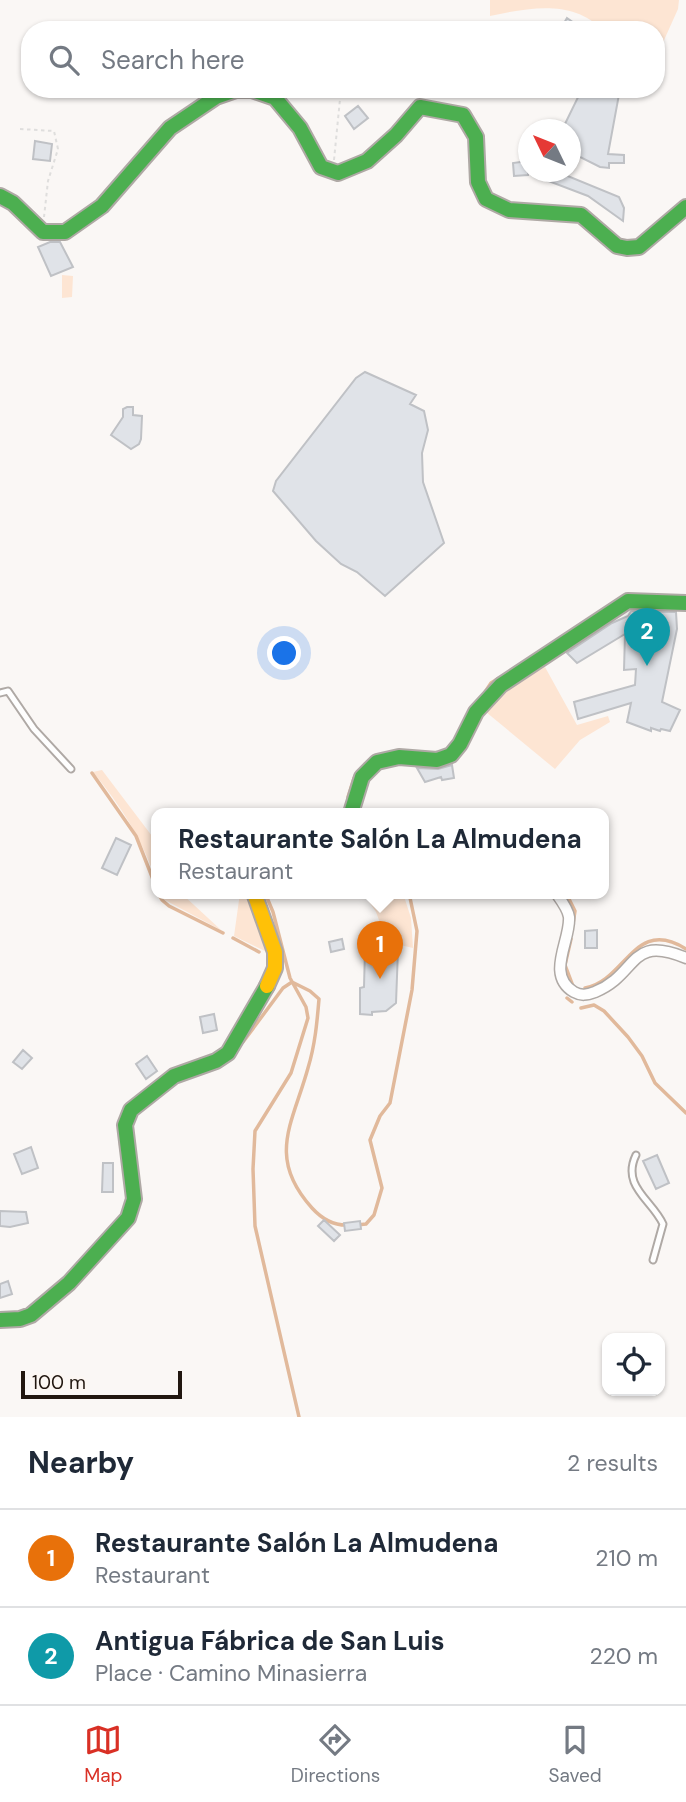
<!DOCTYPE html>
<html lang="en">
<head>
<meta charset="utf-8">
<style>
	:root { --surface:#fff; --page:#f6f6f7; --text:#1f2937; --muted:#747a83; --line:#e0e1e3; --accent:#d93025 }
	body { margin:0; font-family:"DM Sans",sans-serif; background:var(--page); color:var(--text) }
	.controls { position:absolute; right:21px; bottom:21px; display:grid; overflow:hidden; border-radius:14px; box-shadow:0 2px 5px #0004 }
	.controls button { width:63px; height:63px; display:grid; place-items:center; padding:0; border:0; border-bottom:2px solid var(--line); background:var(--surface); color:var(--text); font:35px sans-serif }
	.compass { position:absolute; left:518px; top:119px; width:63px; height:63px; border-radius:50%; background:var(--surface); box-shadow:0 2px 5px #0004; rotate:313deg }
	.scale { position:absolute; left:21px; bottom:18px; width:161px; box-sizing:border-box; padding-left:7px; border:4px solid #211710; border-top:0; font-size:19px; line-height:24px; white-space:nowrap; color:#211710; -webkit-text-stroke:5px #fcf7f3; paint-order:stroke }
	.you { position:absolute; left:285px; top:654px; width:24px; height:24px; margin:-18px; border:5px solid #fff; border-radius:50%; background:#1a73e8; box-shadow:0 0 0 10px #1a73e833 }
	.badge { display:grid; place-items:center; width:46px; height:46px; border-radius:50%; background:var(--accent); color:#fff; font-size:23px; font-weight:700 }
	.pin { position:absolute; translate:-50% -58px; filter:drop-shadow(0 2px 4px #0008) }
	.pin::after { content:''; position:absolute; top:37px; width:24px; height:21px; background:inherit; clip-path:polygon(0 0,100% 0,50% 100%) }
	.popup { position:absolute; left:151px; top:808px; width:458px; height:91px; box-sizing:border-box; display:grid; place-content:center; border-radius:14px; background:var(--surface); filter:drop-shadow(0 2px 5px #0005); font-size:23px; white-space:nowrap; color:var(--muted) }
	.popup b { font-size:26px; color:var(--text) }
	.popup::after { content:''; position:absolute; left:50%; top:100%; margin-left:-14px; border:14px solid transparent; border-top-color:var(--surface) }
	.list { margin:0; padding:0; list-style:none }
	h2 { display:flex; justify-content:space-between; align-items:center; height:91px; margin:0; padding:0 28px; font-size:30px }
	h2 small { font-size:23px; font-weight:400; color:var(--muted) }
	.list li { display:grid; grid-template-columns:46px 1fr auto; gap:21px; align-items:center; box-sizing:border-box; height:98px; padding:0 28px; border-top:2px solid var(--line) }
	.list b { display:block; font-size:26px; white-space:nowrap }
	.list p { margin:0; font-size:23px; white-space:nowrap; color:var(--muted) }
	.list em { font-size:23px; font-style:normal; color:var(--muted) }
	.icon { flex:none; width:38px; height:38px; fill:none; stroke:currentColor; stroke-width:2; stroke-linecap:round; stroke-linejoin:round }
	.map { position:relative; flex:none; width:686px; height:1417px; overflow:hidden }
	.search { position:absolute; background:var(--surface); box-shadow:0 2px 5px #0004; left:21px; right:21px; top:21px; height:77px; display:flex; align-items:center; gap:18px; box-sizing:border-box; padding:0 24px; border-radius:28px; color:var(--muted); font-size:26px }
	.sheet { height:287px; background:var(--surface) }
	nav { display:flex; justify-content:space-around; align-items:center; box-sizing:border-box; height:98px; border-top:2px solid var(--line); background:var(--surface); font-size:19px; color:var(--muted) }
	nav a { display:grid; justify-items:center; gap:4px }
	nav .on { color:var(--accent) }
	.map>svg:first-child { display:block }
</style>
</head>
<body>
<div class="map">
<svg width="686" height="1417" viewBox="0 0 686 1417">
	<rect width="100%" height="100%" fill="#faf7f5"/>
	<!-- green -->
	<path fill="#fde5d3" d="M 490,0 L 679,0 L 678,9 L 656,58 L 656,30 L 603,30 C 573,0 532,7 490,16 Z
		M 62,275 L 73,276 L 72,297 L 62,298 Z
		M 545,667 L 577,725 L 608,716 L 610,722 L 580,740 L 555,769 L 486,712 L 514,685 Z
		M 102,770 L 152,836 L 156,846 L 156,882 C 144,841 120,805 93,772 Z
		M 160,893 L 181,893 L 221,930 L 163,899 Z
		M 240,893 L 249,893 L 269,953 L 234,936 Z
		M 363,893 L 403,893 L 411,918 L 413,948 L 387,942 L 376,912 Z"/>
	<g fill="none" stroke-linecap="round" stroke-linejoin="round">
		<!-- stream -->
		<path stroke="#e1b99b" stroke-width="3.5" d="M 485,692 L 491,683 L 499,678
			M 92,773 L 136,836 L 156,887
			M 348,797 L 354,778 L 365,764
			M 158,893 L 162,900 L 169,906 L 223,933
			M 265,893 L 273,912 L 290,978 L 306,1007 L 308,1018 L 291,1073 L 255,1131 L 253,1169 L 255,1226 L 299,1417
			M 566,893 L 575,911 L 573,924
			M 233,938 L 259,952
			M 571,939 L 565,965 L 573,986
			M 585,988 C 626,981 634,916 686,949
			M 567,998 L 572,1002
			M 581,1008 L 594,1005 L 604,1011 L 628,1037 L 642,1056 L 655,1083 L 686,1113
			M 243,1042 L 283,988 L 292,982 L 310,991 L 319,999 C 317,1023 315,1045 308,1068 C 293,1123 266,1157 312,1208 C 322,1219 334,1226 349,1225
			M 119,1123 L 121,1150
			M 357,1225 L 366,1224 L 374,1215 L 382,1188 L 370,1140 L 380,1116 L 390,1103 L 412,990 L 417,931 L 409,893"/>
	</g>
	<!-- building -->
	<path fill="#e0e3e8" stroke="#bfc1c5" stroke-width="2" d="M 567,18 L 584,30 L 560,30 Z
		M 582,89 L 620,89 L 608,154 L 624,155 L 624,163 L 609,163 L 609,168 L 600,167 L 570,152 L 570,130 L 562,130 Z
		M 358,106 L 368,118 L 354,129 L 345,116 Z
		M 35,141 L 52,144 L 50,161 L 33,159 Z
		M 528,161 L 528,175 L 514,176 L 513,163 Z
		M 538,172 L 558,172 L 619,197 L 624,208 L 623,221 L 588,196 L 543,179 Z
		M 50,242 L 60,242 L 73,267 L 51,276 L 38,247 Z
		M 365,372 L 416,395 L 410,404 L 424,411 L 428,430 L 422,453 L 423,482 L 444,543 L 385,596 L 357,572 L 341,564 L 316,541 L 273,491 L 276,481 L 356,378 Z
		M 127,407 L 133,407 L 133,415 L 142,416 L 141,439 L 139,444 L 131,449 L 111,435 L 123,417 L 123,409 Z
		M 631,611 L 676,612 L 677,629 L 662,702 L 680,710 L 670,731 L 661,729 L 660,731 L 651,728 L 651,731 L 627,722 L 631,703 L 578,719 L 574,702 L 635,685 L 636,669 L 624,670 L 625,634 L 577,663 L 567,653 L 612,623 L 628,616 Z
		M 452,765 L 454,778 L 442,780 L 441,777 L 425,782 L 417,768 L 438,769 Z
		M 116,838 L 131,845 L 117,875 L 102,868 Z
		M 597,930 L 597,948 L 585,948 L 585,931 Z
		M 342,939 L 344,949 L 331,952 L 329,942 Z
		M 365,950 L 398,950 L 396,1003 L 386,1011 L 372,1012 L 372,1015 L 360,1014 L 360,988 L 364,987 Z
		M 214,1014 L 217,1030 L 203,1033 L 200,1017 Z
		M 23,1050 L 32,1058 L 22,1069 L 13,1062 Z
		M 147,1056 L 157,1071 L 146,1079 L 136,1064 Z
		M 31,1147 L 38,1168 L 22,1174 L 14,1154 Z
		M 657,1155 L 669,1183 L 656,1189 L 643,1161 Z
		M 103,1163 L 113,1163 L 113,1192 L 102,1192 Z
		M 0,1211 L 26,1212 L 28,1223 L 10,1227 L 0,1226 Z
		M 324,1220 L 340,1235 L 334,1241 L 318,1226 Z
		M 360,1221 L 361,1229 L 345,1231 L 344,1223 Z
		M 8,1281 L 12,1294 L 0,1298 L 0,1284 Z"/>
	<g fill="none" stroke-linecap="round" stroke-linejoin="round">
		<defs>
			<path id="lane" d="M 0,693 L 8,691 L 34,729 L 71,769
				M 636,1155 C 621,1186 652,1200 663,1224 L 653,1260"/>
			<path id="street" d="M 556,893 C 561,900 568,909 569,917 C 571,940 545,975 574,992 C 581,996 587,995 595,992 C 639,974 628,934 686,958"/>
			<path id="fast" d="M 0,196 L 13,203 L 43,232 L 65,232 L 102,206 L 170,128 L 216,97 L 236,90 L 252,90 L 275,98 L 300,128 L 321,167 L 338,173 L 367,161 L 396,135 L 420,107 L 463,115 L 476,137 L 478,182 L 486,199 L 509,210 L 581,215 L 617,246 L 627,248 L 639,247 L 686,207
				M 351,813 L 362,777 L 377,762 L 399,757 L 437,760 L 451,755 L 460,744 L 476,712 L 501,685 L 628,601 L 686,603
				M 0,1320 L 20,1319 L 31,1315 L 69,1283 L 128,1218 L 134,1199 L 125,1125 L 131,1110 L 174,1076 L 216,1061 L 228,1053 L 267,986"/>
			<path id="slow" d="M 254,893 L 275,952 L 275,968 L 267,986"/>
		</defs>
		<!-- lane casing -->
		<use href="#lane" stroke="#afa9a5" stroke-width="9"/>
		<!-- street casing -->
		<use href="#street" stroke="#afa9a5" stroke-width="13"/>
		<!-- fast casing -->
		<use href="#fast" stroke="#afa9a5" stroke-width="18"/>
		<!-- slow casing -->
		<use href="#slow" stroke="#afa9a5" stroke-width="18"/>
		<!-- path -->
		<path stroke="#dfdedd" stroke-width="2" stroke-dasharray="3.5 3.5" stroke-linecap="butt" d="M 20,129 L 54,131 L 58,149 L 48,181 L 44,217
			M 334,160 L 341,89"/>
		<!-- lane -->
		<use href="#lane" stroke="#fefefe" stroke-width="5"/>
		<!-- street -->
		<use href="#street" stroke="#fefefe" stroke-width="10"/>
		<!-- fast -->
		<use href="#fast" stroke="#4caf50" stroke-width="14"/>
		<!-- slow -->
		<use href="#slow" stroke="#ffc107" stroke-width="14"/>
	</g>
</svg>
<div class="controls">
<button><svg class="icon" aria-label="locate" viewBox="0 0 24 24"><circle cx="12" cy="12" r="6"/><path d="M12 2v4M12 18v4M2 12h4M18 12h4"/></svg></button>
</div>
<svg class="compass" viewBox="-18 -18 36 36"><path d="M0-13l5 13h-10z" fill="#e53935"/><path d="M0 13l5-13h-10z" fill="#747a83"/></svg>
<div class="scale">100 m</div>
<div class="you"></div>
<div class="pin badge" style="left:380px;top:979px;background:#e8710a">1</div>
<div class="popup"><b>Restaurante Salón La Almudena</b>Restaurant</div>
<div class="pin badge" style="left:647px;top:666px;background:#0f9aa8">2</div>
<div class="search"><svg class="icon" aria-label="search" viewBox="0 0 24 24"><circle cx="10" cy="10" r="6"/><path d="M15 15l6 6"/></svg>Search here</div>
</div>
<section class="sheet">
<h2>Nearby<small>2 results</small></h2>
<ul class="list">
<li><span class="badge" style="background:#e8710a">1</span><div><b>Restaurante Salón La Almudena</b><p>Restaurant</p></div><em>210 m</em></li>
<li><span class="badge" style="background:#0f9aa8">2</span><div><b>Antigua Fábrica de San Luis</b><p>Place · Camino Minasierra</p></div><em>220 m</em></li>
</ul>
</section>
<nav>
<a class="on"><svg class="icon" aria-label="map" viewBox="0 0 24 24"><path d="M3 6l6-2 6 2 6-2v14l-6 2-6-2-6 2zM9 4v14M15 6v14"/></svg>Map</a>
<a><svg class="icon" aria-label="directions" viewBox="0 0 24 24"><path d="M12 3l9 9-9 9-9-9zM9 14v-3h6M13 9l2 2-2 2"/></svg>Directions</a>
<a><svg class="icon" aria-label="saved" viewBox="0 0 24 24"><path d="M7 4h10v16l-5-4-5 4z"/></svg>Saved</a>
</nav>
</body>
</html>
